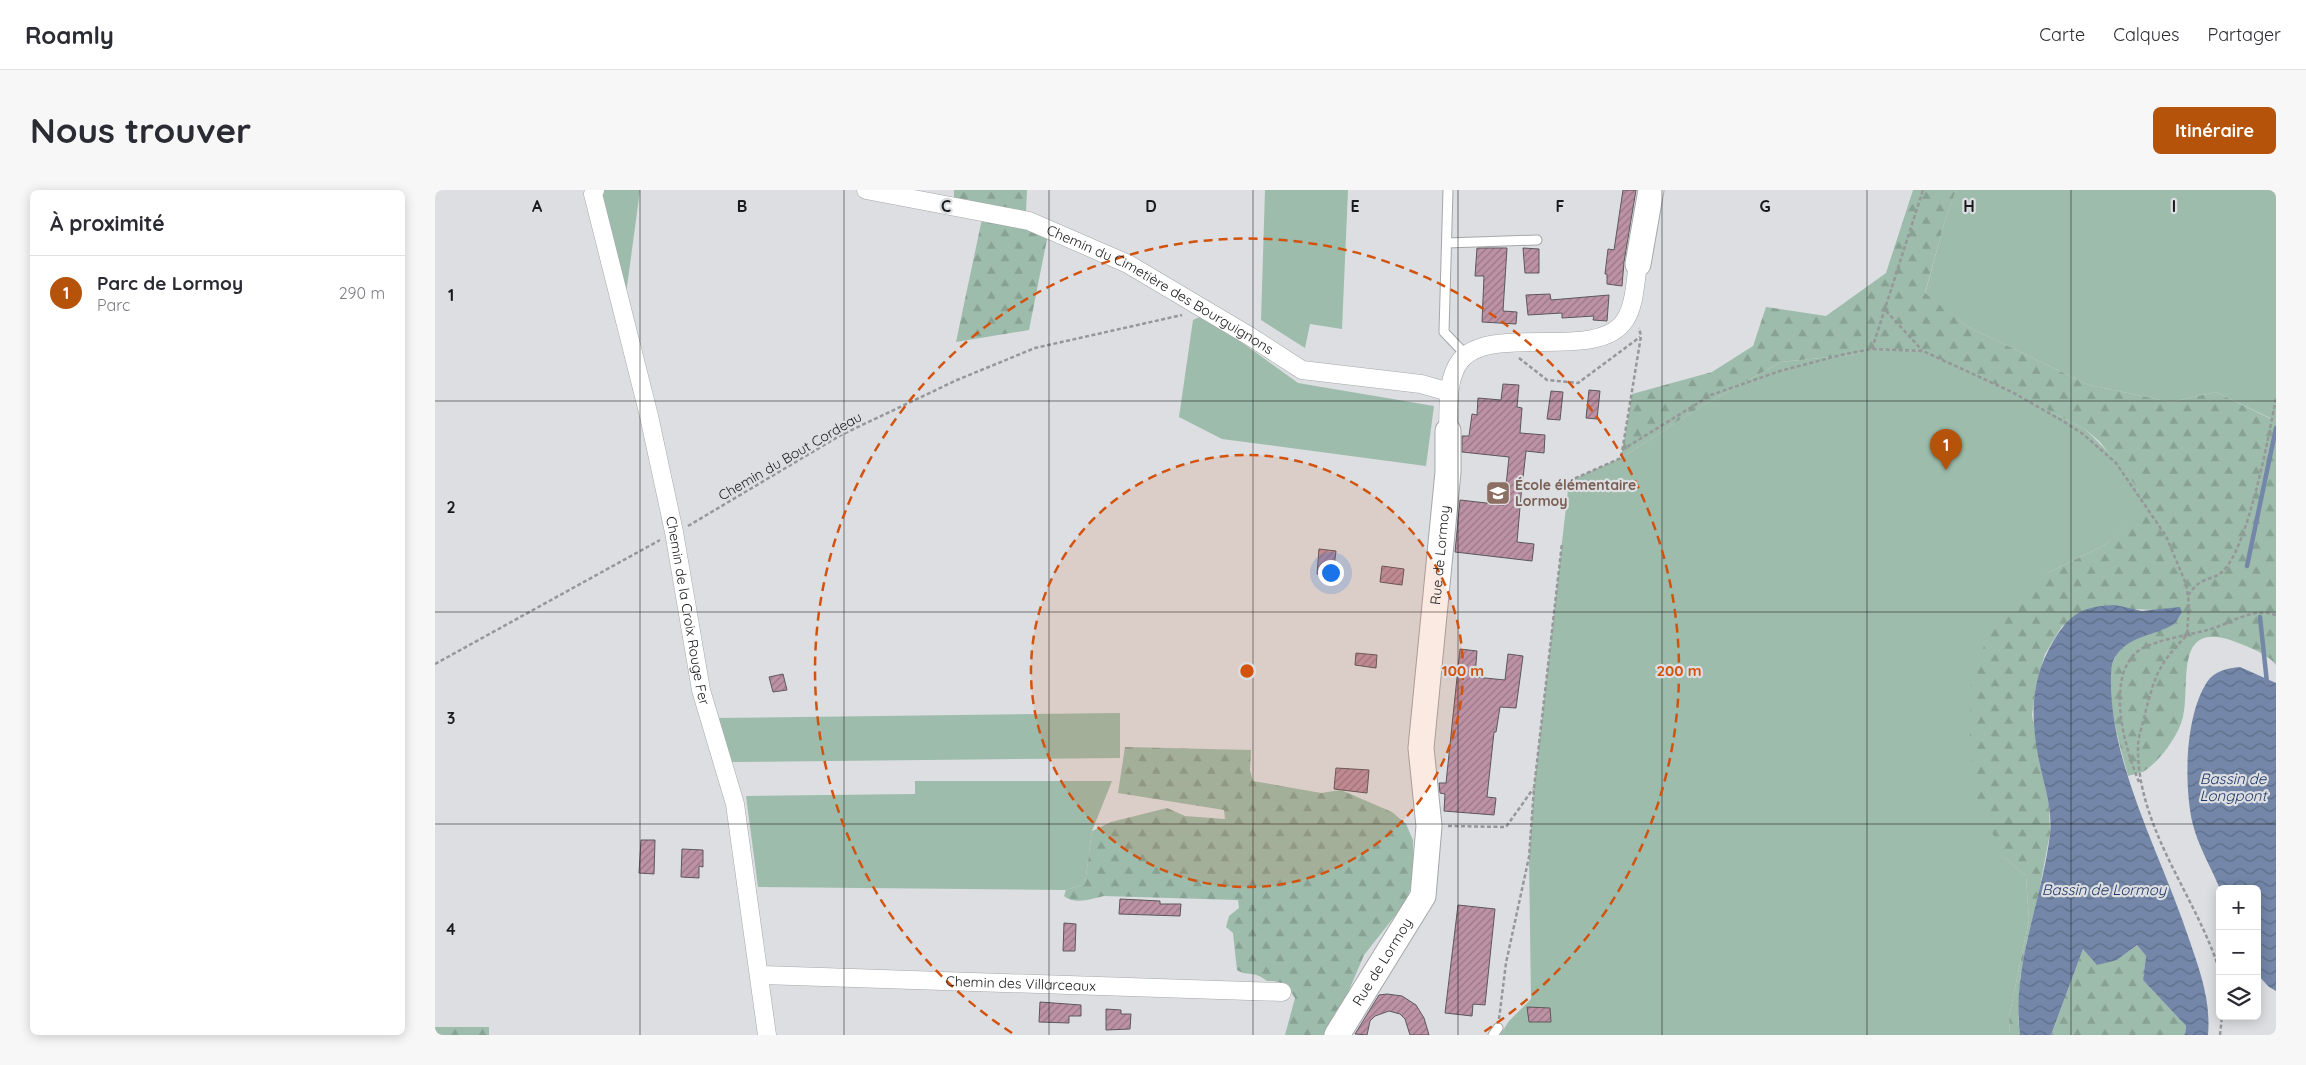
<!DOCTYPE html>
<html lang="fr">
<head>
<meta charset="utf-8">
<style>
	:root { --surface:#fff; --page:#f7f7f7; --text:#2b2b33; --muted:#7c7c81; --line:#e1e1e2; --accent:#b45309 }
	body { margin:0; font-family:Quicksand,sans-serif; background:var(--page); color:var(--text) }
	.controls { position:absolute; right:15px; bottom:15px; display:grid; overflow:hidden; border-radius:8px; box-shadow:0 2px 12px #0003 }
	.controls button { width:45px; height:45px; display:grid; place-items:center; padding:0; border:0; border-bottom:1px solid var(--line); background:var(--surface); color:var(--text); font:25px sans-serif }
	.you { position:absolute; left:895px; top:382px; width:18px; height:18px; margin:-12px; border:4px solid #fff; border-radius:50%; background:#1a73e8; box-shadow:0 0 0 8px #1a73e833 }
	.badge { display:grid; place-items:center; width:32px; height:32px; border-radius:50%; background:var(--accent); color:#fff; font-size:16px; font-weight:700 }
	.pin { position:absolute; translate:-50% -41px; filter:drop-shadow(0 1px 2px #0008) }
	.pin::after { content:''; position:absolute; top:26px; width:18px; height:15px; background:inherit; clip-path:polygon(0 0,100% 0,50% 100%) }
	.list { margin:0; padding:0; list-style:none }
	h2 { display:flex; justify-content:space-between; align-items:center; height:65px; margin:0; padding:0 20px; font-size:21px }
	h2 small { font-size:16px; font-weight:400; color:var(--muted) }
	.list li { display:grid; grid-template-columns:32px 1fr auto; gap:15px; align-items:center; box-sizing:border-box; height:75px; padding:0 20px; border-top:1px solid var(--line) }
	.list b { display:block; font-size:19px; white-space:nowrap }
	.list p { margin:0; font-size:16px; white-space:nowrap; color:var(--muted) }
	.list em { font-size:16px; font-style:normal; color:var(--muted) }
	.icon { flex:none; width:28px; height:28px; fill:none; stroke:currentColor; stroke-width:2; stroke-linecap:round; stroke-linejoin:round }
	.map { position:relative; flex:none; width:1841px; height:845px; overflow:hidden; border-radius:8px }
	header { display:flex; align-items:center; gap:30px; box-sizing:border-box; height:70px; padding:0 25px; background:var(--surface); border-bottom:1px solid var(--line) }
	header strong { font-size:24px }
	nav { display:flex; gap:28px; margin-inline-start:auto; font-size:18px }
	.intro { display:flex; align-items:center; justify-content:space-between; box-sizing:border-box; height:120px; padding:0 30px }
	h1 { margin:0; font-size:35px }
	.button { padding:12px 22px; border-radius:8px; background:var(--accent); color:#fff; font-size:18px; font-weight:700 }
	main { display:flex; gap:30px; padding:0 30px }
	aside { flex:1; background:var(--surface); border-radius:8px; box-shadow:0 2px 12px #0003 }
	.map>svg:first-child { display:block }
</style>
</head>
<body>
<header>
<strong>Roamly</strong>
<nav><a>Carte</a><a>Calques</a><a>Partager</a></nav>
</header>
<div class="intro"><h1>Nous trouver</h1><a class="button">Itinéraire</a></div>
<main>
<aside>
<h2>À proximité<small></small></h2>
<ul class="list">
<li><span class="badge">1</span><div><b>Parc de Lormoy</b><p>Parc</p></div><em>290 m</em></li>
</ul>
</aside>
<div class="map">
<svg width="1841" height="845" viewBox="0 0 1841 845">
	<defs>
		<pattern id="forest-firs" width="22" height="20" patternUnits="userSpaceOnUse" patternTransform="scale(1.25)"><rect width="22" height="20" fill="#9dbcab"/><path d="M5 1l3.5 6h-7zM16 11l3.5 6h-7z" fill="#87a193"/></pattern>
		<pattern id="water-waves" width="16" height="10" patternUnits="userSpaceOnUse" patternTransform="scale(1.25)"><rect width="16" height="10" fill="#7487a9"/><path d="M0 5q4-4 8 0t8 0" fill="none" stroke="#5e6e89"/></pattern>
		<pattern id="building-hatch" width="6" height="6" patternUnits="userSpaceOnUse" patternTransform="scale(1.25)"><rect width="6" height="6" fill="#bc92a4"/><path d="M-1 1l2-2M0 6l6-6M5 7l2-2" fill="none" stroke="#987685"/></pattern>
	</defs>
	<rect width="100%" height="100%" fill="#dcdee1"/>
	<!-- green -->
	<path fill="#9dbcab" d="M 170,0 L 205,0 L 189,119 L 162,5 Z
		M 830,0 L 913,0 L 907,139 L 875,134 L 870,158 L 826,130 Z
		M 1521,0 L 1841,0 L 1841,208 L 1837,229 L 1781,202 L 1736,212 L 1654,195 L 1531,136 L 1490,104 L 1509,34 Z
		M 769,125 L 863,193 L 999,216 L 991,276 L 787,249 L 744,227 L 758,130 Z
		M 1437,159 L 1487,161 L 1486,159 L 1577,202 L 1650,239 L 1681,270 L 1702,297 L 1706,321 L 1670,355 L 1612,383 L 1569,667 L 1591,686 L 1594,730 L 1574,827 L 1575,845 L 1065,845 L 1074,831 L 1096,809 L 1094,667 L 1099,598 L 1134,291 L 1186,268 L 1262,219 L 1346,172 L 1415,165 Z
		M 685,523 L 685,568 L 293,572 L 281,528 Z
		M 480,591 L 677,591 L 657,641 L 650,694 L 631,700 L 323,697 L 311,606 L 480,604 Z"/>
	<!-- forest -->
	<path fill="url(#forest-firs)" d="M 519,0 L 592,0 L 591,22 L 519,8 Z
		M 1478,0 L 1521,0 L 1509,34 L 1490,103 L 1531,136 L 1654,195 L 1736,212 L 1781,202 L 1836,229 L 1841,208 L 1841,475 C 1832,463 1811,456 1798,451 C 1738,430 1756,494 1748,527 C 1743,546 1727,568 1711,580 C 1707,583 1699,584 1693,586 C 1686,557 1660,480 1687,458 C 1702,445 1722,440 1739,433 L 1720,420 L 1696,419 L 1681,415 L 1627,436 L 1610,464 L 1601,495 L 1597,525 L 1614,616 L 1615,643 L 1604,702 L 1592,750 L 1585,788 L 1583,828 L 1585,845 L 1575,845 L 1574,827 L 1594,730 L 1591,686 L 1569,667 L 1538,604 L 1535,556 L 1536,485 L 1559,434 L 1612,383 L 1670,355 L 1705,321 L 1702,297 L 1664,251 L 1650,239 L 1577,202 L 1488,161 L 1437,159 L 1415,165 L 1346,172 L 1262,219 L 1186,268 L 1197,204 L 1277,182 L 1318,156 L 1331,117 L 1391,126 L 1451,83 Z
		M 547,29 L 587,38 L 612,49 L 594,140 L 521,152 Z
		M 690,557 L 816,560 L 815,580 L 818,591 L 886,603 L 906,600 L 957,622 L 971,634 L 978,650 L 978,690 L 971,712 L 929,765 L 895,845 L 850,845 L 860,808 C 852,795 847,790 832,791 C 819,780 813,787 802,780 L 798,743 L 791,737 L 794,726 L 804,718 L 803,710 L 669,706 C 656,709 640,715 629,706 L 631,700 L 650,694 L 657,641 L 676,632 L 732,618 L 750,626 L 790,629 L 789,620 L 683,603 Z
		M 1702,755 L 1711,766 L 1708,790 L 1751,836 L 1750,845 L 1616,845 L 1648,759 L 1682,770 Z
		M 0,837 L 54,837 L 54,845 L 0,845 Z"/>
	<!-- water -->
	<path fill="url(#water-waves)" d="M 1681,415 L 1707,421 L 1745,417 L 1747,422 C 1745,425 1742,431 1739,434 C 1720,446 1694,445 1680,467 C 1675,475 1676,490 1676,500 C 1680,585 1728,669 1754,749 C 1765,781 1776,811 1773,845 L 1750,845 L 1751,836 L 1708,790 L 1711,766 L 1702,755 L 1682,770 L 1662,775 L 1648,759 L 1616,845 L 1585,845 C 1576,776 1607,712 1615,644 C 1617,624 1612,604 1607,584 C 1596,535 1592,495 1619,450 C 1636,422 1649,416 1681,415 Z
		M 1805,477 L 1841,493 L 1841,801 L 1834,797 L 1822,784 L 1822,699 L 1785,699 C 1776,677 1762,654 1757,631 C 1749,593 1750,526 1772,492 C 1779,481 1793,478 1805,477 Z"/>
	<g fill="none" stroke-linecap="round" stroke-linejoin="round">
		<!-- stream -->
		<path stroke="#7487a9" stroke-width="4.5" d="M 1812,376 L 1841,238
			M 1825,427 L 1832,493"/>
	</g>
	<!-- building -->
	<path fill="url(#building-hatch)" stroke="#5c585a" d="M 1188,0 L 1201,0 L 1189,72 L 1187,96 L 1172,94 L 1172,84 L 1170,84 L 1173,59 L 1179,60 Z
		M 1042,58 L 1072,58 L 1068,121 L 1082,122 L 1081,134 L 1047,132 L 1049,86 L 1040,86 Z
		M 1088,58 L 1104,59 L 1104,83 L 1090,83 Z
		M 1115,104 L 1116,110 L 1174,105 L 1172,131 L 1158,130 L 1159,126 L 1127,128 L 1127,123 L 1093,125 L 1091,105 Z
		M 1068,194 L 1084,195 L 1082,217 L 1087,218 L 1085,243 L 1110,245 L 1109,263 L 1091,261 L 1086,306 L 1082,352 L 1099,354 L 1097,371 L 1020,362 L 1025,310 L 1069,315 L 1074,267 L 1027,262 L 1027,246 L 1034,246 L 1037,224 L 1042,225 L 1043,208 L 1066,210 Z
		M 1154,200 L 1165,201 L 1162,229 L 1151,228 Z
		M 1116,201 L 1128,202 L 1125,230 L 1112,229 Z
		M 884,359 L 901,361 L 898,385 L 882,384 Z
		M 947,376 L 969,379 L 967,395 L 945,392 Z
		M 1025,459 L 1042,461 L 1040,487 L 1070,490 L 1073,464 L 1088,466 L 1081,518 L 1065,517 L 1061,542 L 1059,542 L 1052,607 L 1061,608 L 1059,625 L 1009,621 L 1010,604 L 1005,603 L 1004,593 L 1011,593 Z
		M 921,463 L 942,465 L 941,478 L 920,475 Z
		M 348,484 L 352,500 L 338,502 L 334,487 Z
		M 901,578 L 934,580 L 932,603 L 899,599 Z
		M 206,650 L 220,650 L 219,684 L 204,683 Z
		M 247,659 L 268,660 L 268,677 L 264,676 L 264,688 L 246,687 Z
		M 685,709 L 725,711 L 725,714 L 746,714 L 745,726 L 684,724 Z
		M 1023,715 L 1060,719 L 1050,815 L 1038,814 L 1037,826 L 1010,823 Z
		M 629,733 L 641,734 L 640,761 L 628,761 Z
		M 952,804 L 967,806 L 981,815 L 989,828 L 994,845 L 975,845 L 970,829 L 965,824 L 954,821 L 940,826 L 935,831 L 932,845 L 920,844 L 944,805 Z
		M 605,812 L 646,815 L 646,826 L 634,826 L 634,833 L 604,832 Z
		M 1092,817 L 1115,818 L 1116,832 L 1094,832 Z
		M 671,819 L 686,820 L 686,824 L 696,824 L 695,839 L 671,840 Z"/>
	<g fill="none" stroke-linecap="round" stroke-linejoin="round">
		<defs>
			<path id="lane" d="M 1013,0 L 1009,142 L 1031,165
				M 1012,53 L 1102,50
				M 1058,845 L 1063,838"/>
			<g id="street">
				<path id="s1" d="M 160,0 L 158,4 L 214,226 L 239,342 L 266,500 L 300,614 L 332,845"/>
				<path id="s2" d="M 431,0 L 594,31 L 693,74 L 816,147 L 867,180 L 986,194 L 1014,202"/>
				<path d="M 1013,241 C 1014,218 1011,190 1025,171 C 1055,132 1163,173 1190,130 C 1200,115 1200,92 1203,74"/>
				<path id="s3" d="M 324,785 L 847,802"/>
			</g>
			<g id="secondary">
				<path d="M 1203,74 L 1216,0"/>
				<path id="s4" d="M 902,845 L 988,706 L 994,636 L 986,558 L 1013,282 L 1013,241"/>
			</g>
		</defs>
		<!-- lane casing -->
		<use href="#lane" stroke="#a5a7aa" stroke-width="11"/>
		<!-- street casing -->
		<use href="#street" stroke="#a5a7aa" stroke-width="19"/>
		<!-- secondary casing -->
		<use href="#secondary" stroke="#a5a7aa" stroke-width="27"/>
		<!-- path -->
		<path stroke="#959799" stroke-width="2.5" stroke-dasharray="4 2.5" stroke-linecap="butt" d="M 1451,121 L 1487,160
			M 1437,159 L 1488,0
			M 1084,168 L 1112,190 L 1143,193 L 1205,147
			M 1187,260 L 1276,205 L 1345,181 L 1406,165 L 1437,159 L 1488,161 L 1577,202 L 1628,231 L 1648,244 L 1681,273 L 1731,346 L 1751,394 L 1754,413 L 1752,445 C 1724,474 1720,484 1710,524 C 1708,534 1703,546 1703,557 C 1702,639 1762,707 1785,782
			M 1134,291 L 1186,268 L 1206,146 L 1204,138
			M 253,336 L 406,245 L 522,190 L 600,158 L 747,125
			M 1753,405 C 1756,402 1759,397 1763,394 C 1770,388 1781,388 1787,382 C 1813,359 1834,245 1841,208
			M 0,474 L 225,350
			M 1704,592 C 1690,559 1668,484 1706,459 C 1723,449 1756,445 1776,439 C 1799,432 1817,417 1841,425
			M 1013,636 L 1071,637 L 1098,599
			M 1064,829 L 1071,773 L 1094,667 L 1099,598 L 1127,353
			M 1785,845 L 1787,826"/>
		<!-- lane -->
		<use href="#lane" stroke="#fff" stroke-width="9"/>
		<!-- street -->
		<use href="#street" stroke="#fff" stroke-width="18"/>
		<!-- secondary -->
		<use href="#secondary" stroke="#fff" stroke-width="25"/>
	</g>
	<!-- grid -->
	<path fill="none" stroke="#191a1b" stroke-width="1" stroke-opacity="0.55" d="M 205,0 L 205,845M 409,0 L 409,845M 614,0 L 614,845M 818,0 L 818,845M 1023,0 L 1023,845M 1227,0 L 1227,845M 1432,0 L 1432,845M 1636,0 L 1636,845M 0,211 L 1841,211M 0,422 L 1841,422M 0,634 L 1841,634"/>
	<!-- distance rings -->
	<circle cx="812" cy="481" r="216" fill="#d3530e" fill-opacity=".12"/>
	<g fill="none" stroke="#d3530e" stroke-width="2.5" stroke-dasharray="9 6">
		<circle cx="812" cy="481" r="216"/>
		<path d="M577 843A432 432 0 1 1 1047 843"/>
	</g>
	<!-- icons -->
	<defs>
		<symbol id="school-square" viewBox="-11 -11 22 22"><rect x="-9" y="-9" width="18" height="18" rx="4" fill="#8d6e63" stroke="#dcdee1"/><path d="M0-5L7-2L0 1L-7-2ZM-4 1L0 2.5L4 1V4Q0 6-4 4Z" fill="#fff"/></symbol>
	</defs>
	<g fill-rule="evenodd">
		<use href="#school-square" x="1049" y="289" width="28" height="28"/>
	</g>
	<g text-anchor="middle" stroke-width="4.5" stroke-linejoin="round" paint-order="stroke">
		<!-- street labels -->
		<g font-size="14" fill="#191a1b" stroke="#dcdee1">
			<text dy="5" stroke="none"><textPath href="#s2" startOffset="314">Chemin du Cimetière des Bourguignons</textPath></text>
			<text transform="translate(355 266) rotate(-30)" y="5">Chemin du Bout Cordeau</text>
			<text dy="5" stroke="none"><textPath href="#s4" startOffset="506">Rue de Lormoy</textPath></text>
			<text dy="5" stroke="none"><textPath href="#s1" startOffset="432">Chemin de la Croix Rouge Fer</textPath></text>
			<text dy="5" stroke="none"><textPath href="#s4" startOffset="86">Rue de Lormoy</textPath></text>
			<text dy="5" stroke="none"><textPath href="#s3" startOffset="262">Chemin des Villarceaux</textPath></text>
		</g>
		<!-- education labels -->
		<g font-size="14" font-weight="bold" fill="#785e54" stroke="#dcdee1" text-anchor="start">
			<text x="1080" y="300">École élémentaire<tspan x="1080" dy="16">Lormoy</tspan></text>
		</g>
		<!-- water labels -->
		<g font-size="15" font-style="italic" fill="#1f3765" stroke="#dcdee1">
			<text x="1798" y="594">Bassin de<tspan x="1798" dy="17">Longpont</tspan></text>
			<text x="1669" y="705">Bassin de Lormoy</text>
		</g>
	</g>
	<g font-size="16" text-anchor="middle" font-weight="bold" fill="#191a1b" stroke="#dcdee1" stroke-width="4.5" stroke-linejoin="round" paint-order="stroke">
		<text x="102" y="22">A</text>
		<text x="307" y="22">B</text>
		<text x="511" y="22">C</text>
		<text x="716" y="22">D</text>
		<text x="920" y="22">E</text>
		<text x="1125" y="22">F</text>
		<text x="1330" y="22">G</text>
		<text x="1534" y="22">H</text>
		<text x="1739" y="22">I</text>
		<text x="16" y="111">1</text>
		<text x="16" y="323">2</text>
		<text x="16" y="534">3</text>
		<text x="16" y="745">4</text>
	</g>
	<circle cx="812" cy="481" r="8" fill="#d3530e" stroke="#dcdee1" stroke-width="2.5"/>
	<g font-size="15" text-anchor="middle" font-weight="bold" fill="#d3530e" stroke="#dcdee1" stroke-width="4.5" stroke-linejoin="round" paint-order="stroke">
		<text x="1028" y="486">100 m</text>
		<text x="1244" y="486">200 m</text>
	</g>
</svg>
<div class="controls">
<button>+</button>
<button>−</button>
<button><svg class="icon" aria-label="layers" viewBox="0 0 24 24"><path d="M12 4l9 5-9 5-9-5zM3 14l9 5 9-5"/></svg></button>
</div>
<div class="you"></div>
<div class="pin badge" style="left:1511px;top:280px">1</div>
</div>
</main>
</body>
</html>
